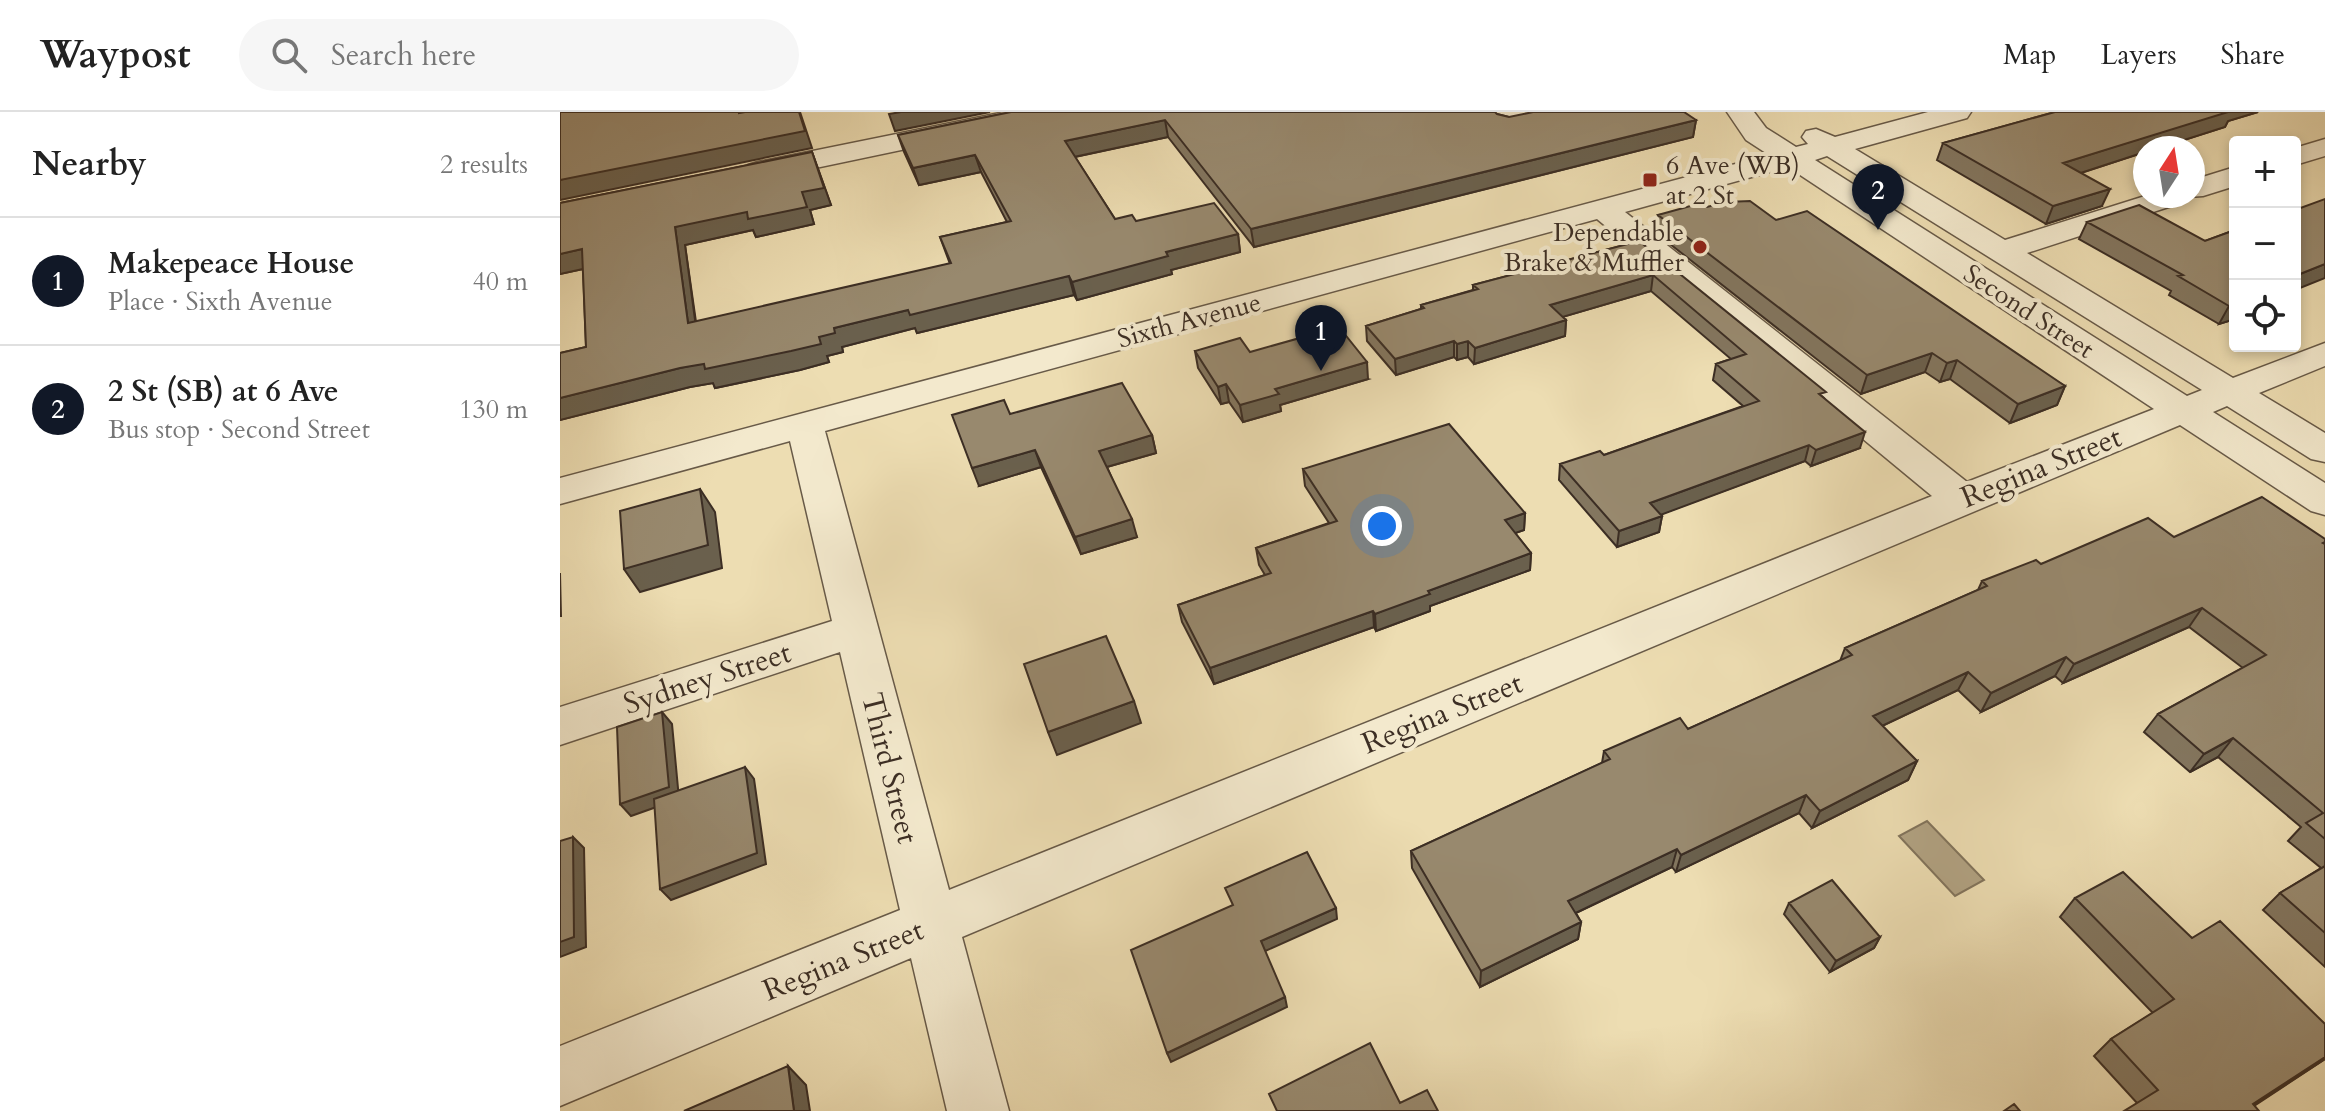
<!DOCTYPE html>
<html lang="en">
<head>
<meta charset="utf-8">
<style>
	:root { --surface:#fff; --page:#f6f6f6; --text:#222; --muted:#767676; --line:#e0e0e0; --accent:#111827 }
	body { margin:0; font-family:Cardo,serif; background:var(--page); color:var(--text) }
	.controls { position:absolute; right:24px; top:24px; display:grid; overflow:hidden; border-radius:8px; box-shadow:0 4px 12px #0003 }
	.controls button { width:72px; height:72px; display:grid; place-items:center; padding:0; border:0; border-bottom:2px solid var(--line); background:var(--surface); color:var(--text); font:40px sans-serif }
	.compass { position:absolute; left:1573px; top:24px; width:72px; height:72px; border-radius:50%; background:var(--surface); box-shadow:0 4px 12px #0003; rotate:12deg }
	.you { position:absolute; left:822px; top:414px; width:28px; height:28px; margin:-20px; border:6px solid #fff; border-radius:50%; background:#1a73e8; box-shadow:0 0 0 12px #1a73e833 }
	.badge { display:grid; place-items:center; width:52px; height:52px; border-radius:50%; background:var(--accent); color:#fff; font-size:26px; font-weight:700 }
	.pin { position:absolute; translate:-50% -66px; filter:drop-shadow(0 2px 4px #0008) }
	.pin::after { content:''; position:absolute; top:42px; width:28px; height:24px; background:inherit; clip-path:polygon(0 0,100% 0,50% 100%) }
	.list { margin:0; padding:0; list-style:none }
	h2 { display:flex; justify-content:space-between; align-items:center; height:104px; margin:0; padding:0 32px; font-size:34px }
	h2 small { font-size:26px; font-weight:400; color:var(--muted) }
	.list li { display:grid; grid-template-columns:52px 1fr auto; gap:24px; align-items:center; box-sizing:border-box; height:128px; padding:0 32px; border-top:2px solid var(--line) }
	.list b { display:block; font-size:30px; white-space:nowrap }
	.list p { margin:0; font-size:26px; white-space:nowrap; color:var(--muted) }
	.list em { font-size:26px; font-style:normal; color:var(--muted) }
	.icon { flex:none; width:44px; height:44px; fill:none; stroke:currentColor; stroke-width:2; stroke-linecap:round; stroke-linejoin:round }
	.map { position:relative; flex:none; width:1765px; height:999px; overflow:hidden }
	header { display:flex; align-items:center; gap:48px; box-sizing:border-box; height:112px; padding:0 40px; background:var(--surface); border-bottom:2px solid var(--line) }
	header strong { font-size:38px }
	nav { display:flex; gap:44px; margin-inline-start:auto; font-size:28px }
	.search { width:560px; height:72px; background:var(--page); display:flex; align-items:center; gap:20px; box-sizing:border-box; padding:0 28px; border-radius:44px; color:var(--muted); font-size:30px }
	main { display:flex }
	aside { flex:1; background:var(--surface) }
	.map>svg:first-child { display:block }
</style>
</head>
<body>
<header>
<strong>Waypost</strong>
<div class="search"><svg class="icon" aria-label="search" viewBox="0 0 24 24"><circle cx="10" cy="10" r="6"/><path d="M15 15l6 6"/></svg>Search here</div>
<nav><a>Map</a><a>Layers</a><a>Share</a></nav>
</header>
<main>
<aside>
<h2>Nearby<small>2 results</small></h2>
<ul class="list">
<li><span class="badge">1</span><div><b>Makepeace House</b><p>Place · Sixth Avenue</p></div><em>40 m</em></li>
<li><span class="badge">2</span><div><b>2 St (SB) at 6 Ave</b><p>Bus stop · Second Street</p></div><em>130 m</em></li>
</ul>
</aside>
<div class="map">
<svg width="1765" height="999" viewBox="0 0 1765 999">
	<rect width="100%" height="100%" fill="#edddb2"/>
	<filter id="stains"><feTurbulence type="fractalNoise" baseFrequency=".0025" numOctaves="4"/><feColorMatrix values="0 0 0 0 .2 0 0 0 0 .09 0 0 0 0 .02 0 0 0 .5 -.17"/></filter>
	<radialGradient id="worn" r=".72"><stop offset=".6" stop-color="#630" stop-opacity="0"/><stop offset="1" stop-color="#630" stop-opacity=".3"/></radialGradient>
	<!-- water -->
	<path fill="#b1a282" stroke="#82745c" stroke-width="2" d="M 1367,709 L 1424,768 L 1395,784 L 1339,724 Z"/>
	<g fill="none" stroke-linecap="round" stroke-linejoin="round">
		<defs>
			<path id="minor" d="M 445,0 L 497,0 L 493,6 L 484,8 L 198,68 L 188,65 L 184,59 L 188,53 L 198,50 Z
				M 922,0 L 1010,0 L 1006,6 L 949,19 L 939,17 Z
				M 1167,0 L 1194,0 L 1206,16 L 1236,35 L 1248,32 L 1242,25 L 1246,19 L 1256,17 L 1275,25 L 1368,0 L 1411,0 L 1407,6 L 1295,37 L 1445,128 L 1585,84 L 1633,84 L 1633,68 L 1675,55 L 1675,74 L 1643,84 L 1628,85 L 1624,90 L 1467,141 L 1673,266 L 1765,231 L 1765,254 L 1699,281 L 1765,321 L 1765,350 L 1751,347 L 1667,294 L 1653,300 L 1765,371 L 1765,403 L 1751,399 L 1620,313 L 402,825 L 449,999 L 387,999 L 351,846 L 0,994 L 0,934 L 340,798 L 280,540 L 0,633 L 0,595 L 272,509 L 230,329 L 0,392 L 0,366 L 1209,43 L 1186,28 ZM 1267,44 L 1642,278 L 1627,284 L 1255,48 ZM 1228,55 L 1594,297 L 1407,370 L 1065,100 ZM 1037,107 L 1372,384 L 389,778 L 265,319 Z
				M 1765,27 L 1765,44 L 1735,53 L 1735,36 Z"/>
		</defs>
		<!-- minor casing -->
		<use href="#minor" stroke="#685a48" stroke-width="3"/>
		<!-- minor -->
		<use href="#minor" fill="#f3e9cd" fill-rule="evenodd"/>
	</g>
	<!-- wall -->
	<path fill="#83765f" stroke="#3c2e24" stroke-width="2" d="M 451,0 L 937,2 L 949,5 L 1136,8 L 1133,25 L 694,135 L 608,25 L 515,45 L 555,107 L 678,122 L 680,140 L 611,158 L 612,162 L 517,188 L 514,183 L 357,221 L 355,216 L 282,235 L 283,240 L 267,244 L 269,250 L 240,258 L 155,276 L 153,271 L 130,275 L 0,308 L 0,241 L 26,235 L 23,157 L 0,162 L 0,91 L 252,40 L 271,93 L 250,98 L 254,112 L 196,125 L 193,118 L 125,133 L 136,210 L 390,152 L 380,125 L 447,110 L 421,60 L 359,73 L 344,40 L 338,23 Z
		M 1495,0 L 1698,0 L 1668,9 L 1665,15 L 1599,36 L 1585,36 L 1585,40 L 1521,61 L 1542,94 L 1486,112 L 1377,48 L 1383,31 Z
		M 1147,95 L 1216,108 L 1505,274 L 1497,293 L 1450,311 L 1390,267 L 1380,270 L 1365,260 L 1301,282 L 1096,121 L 1098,103 Z
		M 1527,110 L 1645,129 L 1675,118 L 1675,207 L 1659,212 L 1609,183 L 1611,179 L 1519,127 Z
		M 1079,129 L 1264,286 L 1300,336 L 1251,354 L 1245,349 L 1101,402 L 1102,404 L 1099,420 L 1057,435 L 999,368 L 1000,352 L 1044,343 L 1183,294 L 1153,268 L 1156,252 L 1171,247 L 1091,179 L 1002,205 L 1006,208 L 1005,224 L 914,252 L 908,245 L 897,248 L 894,245 L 836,263 L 807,229 L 806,214 L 861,197 L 861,193 L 913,178 L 913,173 Z
		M 635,239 L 690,240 L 808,267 L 720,293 L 721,299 L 683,310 L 669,290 L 661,292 L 638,256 Z
		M 450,302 L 592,323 L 596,341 L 547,355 L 577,425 L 521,442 L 481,355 L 419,374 Z
		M 743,357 L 965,401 L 964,418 L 955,421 L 971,441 L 970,458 L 870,494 L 870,499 L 816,519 L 814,515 L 654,572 L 622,510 L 618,493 L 705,463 L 699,453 L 696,436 L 769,411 L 745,374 Z
		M 1614,425 L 1765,427 L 1765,855 L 1703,798 L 1720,781 L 1761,756 L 1728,729 L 1741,715 L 1658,645 L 1630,660 L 1584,620 L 1598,602 L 1683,556 L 1629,515 L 1503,571 L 1495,564 L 1421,600 L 1398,578 L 1322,614 L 1357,649 L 1348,668 L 1252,716 L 1239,701 L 1116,760 L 1112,755 L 1016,801 L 1021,810 L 1018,827 L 920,875 L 852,756 L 851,739 L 1042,651 L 1044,639 L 1128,617 L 1280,549 L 1285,536 L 1418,478 L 1422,469 L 1481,452 Z
		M 1515,786 L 1632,826 L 1765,947 L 1694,994 L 1577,991 L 1534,944 L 1551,927 L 1593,901 L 1500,805 Z
		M 1229,791 L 1320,825 L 1314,836 L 1270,860 L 1224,802 Z"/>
	<!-- shaded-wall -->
	<path fill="#6a604d" stroke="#3c2e24" stroke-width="2" d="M 240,0 L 252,36 L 0,88 L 0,68 Z
		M 341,0 L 430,0 L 335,19 L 329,2 Z
		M 1664,0 L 1698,0 L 1668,9 L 1665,15 L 1599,36 L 1585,36 L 1585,40 L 1496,69 L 1503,51 Z
		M 605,8 L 608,25 L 509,46 L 505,29 Z
		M 1136,8 L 1133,25 L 694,135 L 691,117 Z
		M 252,40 L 271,93 L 250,98 L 254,112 L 196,125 L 193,118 L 125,133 L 138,230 L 128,211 L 115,115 L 242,80 Z
		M 415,43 L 421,60 L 359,73 L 353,56 Z
		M 1550,77 L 1542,94 L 1486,112 L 1493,94 Z
		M 678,122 L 680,140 L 611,158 L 612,162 L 517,188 L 512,170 L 606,140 Z
		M 22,137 L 32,155 L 0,162 L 0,142 Z
		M 1765,152 L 1765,166 L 1735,178 L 1735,164 Z
		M 1093,163 L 1091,179 L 989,209 L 990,193 Z
		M 509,164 L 514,183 L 357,221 L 355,216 L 282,235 L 283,240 L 267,244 L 269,250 L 240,258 L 155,276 L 153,271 L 130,275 L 0,308 L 0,286 L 120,256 L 259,225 L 274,216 L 348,198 Z
		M 1675,192 L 1675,207 L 1659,212 L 1669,194 Z
		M 1006,208 L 1005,224 L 914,252 L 915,236 Z
		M 894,229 L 894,245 L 836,263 L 835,247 Z
		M 908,229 L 908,245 L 897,248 L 897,232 Z
		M 1372,241 L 1365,260 L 1301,282 L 1307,263 Z
		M 1397,248 L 1390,267 L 1380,270 L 1387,251 Z
		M 807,250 L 808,267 L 720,293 L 721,299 L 683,310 L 680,293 L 715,277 Z
		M 666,272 L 669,290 L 661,292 L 658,275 Z
		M 1505,274 L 1497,293 L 1450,311 L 1458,292 Z
		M 1305,320 L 1300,336 L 1251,354 L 1256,338 Z
		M 592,323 L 596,341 L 543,356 L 539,339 Z
		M 1249,333 L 1245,349 L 1087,408 L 1090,391 Z
		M 475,338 L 481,355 L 419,374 L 412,356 Z
		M 140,377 L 155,400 L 162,456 L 80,480 L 64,457 Z
		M 965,401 L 964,418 L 944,425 L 945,408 Z
		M 1102,404 L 1099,420 L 1057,435 L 1059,419 Z
		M 572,407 L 577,425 L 521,442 L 515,425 Z
		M 971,441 L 970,458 L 870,494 L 870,499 L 816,519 L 815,502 L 868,479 Z
		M 0,461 L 1,504 L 0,504 Z
		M 1642,496 L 1629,515 L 1503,571 L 1514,552 Z
		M 813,499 L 814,515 L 654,572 L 650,556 Z
		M 1506,545 L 1495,564 L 1421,600 L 1431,581 Z
		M 1408,560 L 1398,578 L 1305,622 L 1313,604 Z
		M 574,589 L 581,611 L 497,643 L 488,620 Z
		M 102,600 L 112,612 L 119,687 L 71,704 L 60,692 Z
		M 1673,626 L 1658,645 L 1630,660 L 1644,642 Z
		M 1357,649 L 1348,668 L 1252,716 L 1260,699 Z
		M 185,655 L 194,667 L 206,752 L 111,788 L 100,777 Z
		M 1246,683 L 1239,701 L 1116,760 L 1121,743 Z
		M 13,725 L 24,736 L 26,835 L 0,845 L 0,830 Z
		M 1117,737 L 1112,755 L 1005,806 L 1008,789 Z
		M 776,796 L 777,807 L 703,840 L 701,829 Z
		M 1021,810 L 1018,827 L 920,875 L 921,859 Z
		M 1320,825 L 1314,836 L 1270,860 L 1276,849 Z
		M 725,885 L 727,895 L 611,950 L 607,941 Z
		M 1765,945 L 1765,947 L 1685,999 L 1693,992 Z
		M 228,954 L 246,973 L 250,999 L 234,999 Z"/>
	<!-- building -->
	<path fill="#98896e" stroke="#3c2e24" stroke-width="2" d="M 0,0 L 179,0 L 179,1 L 185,0 L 239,0 L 245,19 L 0,68 Z
		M 451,0 L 935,0 L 937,2 L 949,5 L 973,0 L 1124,0 L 1136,8 L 691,117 L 605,8 L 505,29 L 555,107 L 572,103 L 576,109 L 654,91 L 678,122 L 606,140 L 608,144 L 512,170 L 509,164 L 350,203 L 348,198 L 274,216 L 275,221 L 259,225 L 261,232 L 231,239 L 145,257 L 144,252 L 120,256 L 0,286 L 0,241 L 26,235 L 22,137 L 0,142 L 0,91 L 252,40 L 264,76 L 242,80 L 247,95 L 188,107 L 187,100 L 115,115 L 128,211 L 391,151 L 380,125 L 451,109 L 415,43 L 353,56 L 338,23 Z
		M 1495,0 L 1668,0 L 1503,51 L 1550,77 L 1493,94 L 1383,31 Z
		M 1765,87 L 1765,152 L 1735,164 L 1735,98 Z
		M 1190,89 L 1216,108 L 1247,99 L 1505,274 L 1458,292 L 1397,248 L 1387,251 L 1372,241 L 1307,263 L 1098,103 L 1141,91 L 1147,95 L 1166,90 Z
		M 1579,93 L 1645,129 L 1675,118 L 1675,192 L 1669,194 L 1618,164 L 1623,163 L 1527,110 Z
		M 1079,129 L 1266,280 L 1259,282 L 1305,320 L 1256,338 L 1249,333 L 1090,391 L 1102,404 L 1059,419 L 1000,352 L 1040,339 L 1044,343 L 1199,289 L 1156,252 L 1186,242 L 1093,163 L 990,193 L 1006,208 L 915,236 L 908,229 L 897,232 L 894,229 L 835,247 L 806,214 L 864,196 L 861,193 L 918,177 L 913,173 Z
		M 779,215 L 807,250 L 715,277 L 719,282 L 680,293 L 666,272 L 658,275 L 635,239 L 680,226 L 690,240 Z
		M 562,271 L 592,323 L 539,339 L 572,407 L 515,425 L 475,338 L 412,356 L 392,303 L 444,288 L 450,302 Z
		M 889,312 L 965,401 L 945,408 L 971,441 L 868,479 L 870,482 L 815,502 L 813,499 L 650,556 L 618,493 L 711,461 L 696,436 L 777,409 L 743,357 Z
		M 140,377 L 148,433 L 64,457 L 60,399 Z
		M 1702,385 L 1765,427 L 1765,430 L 1763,431 L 1765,432 L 1765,727 L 1746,711 L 1763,701 L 1673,626 L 1644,642 L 1598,602 L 1706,543 L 1642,496 L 1514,552 L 1506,545 L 1431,581 L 1408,560 L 1313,604 L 1357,649 L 1260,699 L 1246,683 L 1121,743 L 1117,737 L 1008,789 L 1021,810 L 921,859 L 851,739 L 1050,647 L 1044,639 L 1120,606 L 1128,617 L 1292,543 L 1285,536 L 1427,474 L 1422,469 L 1476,448 L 1481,452 L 1588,406 L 1614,425 Z
		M 546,524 L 574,589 L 488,620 L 464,552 Z
		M 102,600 L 109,675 L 60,692 L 57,615 Z
		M 185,655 L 197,741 L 100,777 L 94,687 Z
		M 13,725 L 14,825 L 0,830 L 0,729 Z
		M 747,740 L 776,796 L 701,829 L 725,885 L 607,941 L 571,838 L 673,793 L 665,776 Z
		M 1765,754 L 1765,821 L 1720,781 Z
		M 1563,760 L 1632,826 L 1660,809 L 1765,912 L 1765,945 L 1693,992 L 1699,999 L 1564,999 L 1598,978 L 1551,927 L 1614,887 L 1515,786 Z
		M 1272,768 L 1320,825 L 1276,849 L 1229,791 Z
		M 810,931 L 840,991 L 867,978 L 878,999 L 717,999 L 709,982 Z
		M 228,954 L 234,999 L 124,999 Z
		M 1454,992 L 1460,999 L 1444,999 Z"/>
	<!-- markers -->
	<g fill="#8f2418" stroke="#f3e9cd" stroke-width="3">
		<rect x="1082" y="60" width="16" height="16" rx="4"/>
		<circle cx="1140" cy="135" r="8"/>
	</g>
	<g text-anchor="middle" stroke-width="8" stroke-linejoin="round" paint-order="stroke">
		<!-- far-poi labels -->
		<g font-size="26" fill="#3c2e24" stroke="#f3e9cd" text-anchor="start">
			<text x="1106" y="62">6 Ave (WB)<tspan x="1106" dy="30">at 2 St</tspan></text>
			<text x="1124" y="129" text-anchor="end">Dependable<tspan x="1124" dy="30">Brake &amp; Muffler</tspan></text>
		</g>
		<!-- far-street labels -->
		<g font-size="26" fill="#3c2e24" stroke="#f3e9cd">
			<text transform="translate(1469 199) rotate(33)" y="9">Second Street</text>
			<text transform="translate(629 208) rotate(-15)" y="9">Sixth Avenue</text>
		</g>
		<!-- street labels -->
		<g font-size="30" fill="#3c2e24" stroke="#f3e9cd">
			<text transform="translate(1481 355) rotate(-22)" y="10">Regina Street</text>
			<text transform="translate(147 566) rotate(-18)" y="10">Sydney Street</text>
			<text transform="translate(882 601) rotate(-22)" y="10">Regina Street</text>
			<text transform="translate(330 656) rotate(76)" y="10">Third Street</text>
			<text transform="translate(283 848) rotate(-22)" y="10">Regina Street</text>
		</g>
	</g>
	<rect width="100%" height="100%" filter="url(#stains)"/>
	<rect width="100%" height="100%" fill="url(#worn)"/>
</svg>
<div class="controls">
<button>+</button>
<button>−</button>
<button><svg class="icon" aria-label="locate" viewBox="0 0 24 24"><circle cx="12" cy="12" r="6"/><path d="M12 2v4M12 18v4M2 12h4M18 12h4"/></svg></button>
</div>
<svg class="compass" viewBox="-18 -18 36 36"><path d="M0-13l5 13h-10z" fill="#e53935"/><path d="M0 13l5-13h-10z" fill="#767676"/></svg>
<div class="you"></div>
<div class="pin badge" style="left:761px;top:259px">1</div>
<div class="pin badge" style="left:1318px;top:118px">2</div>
</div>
</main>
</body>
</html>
